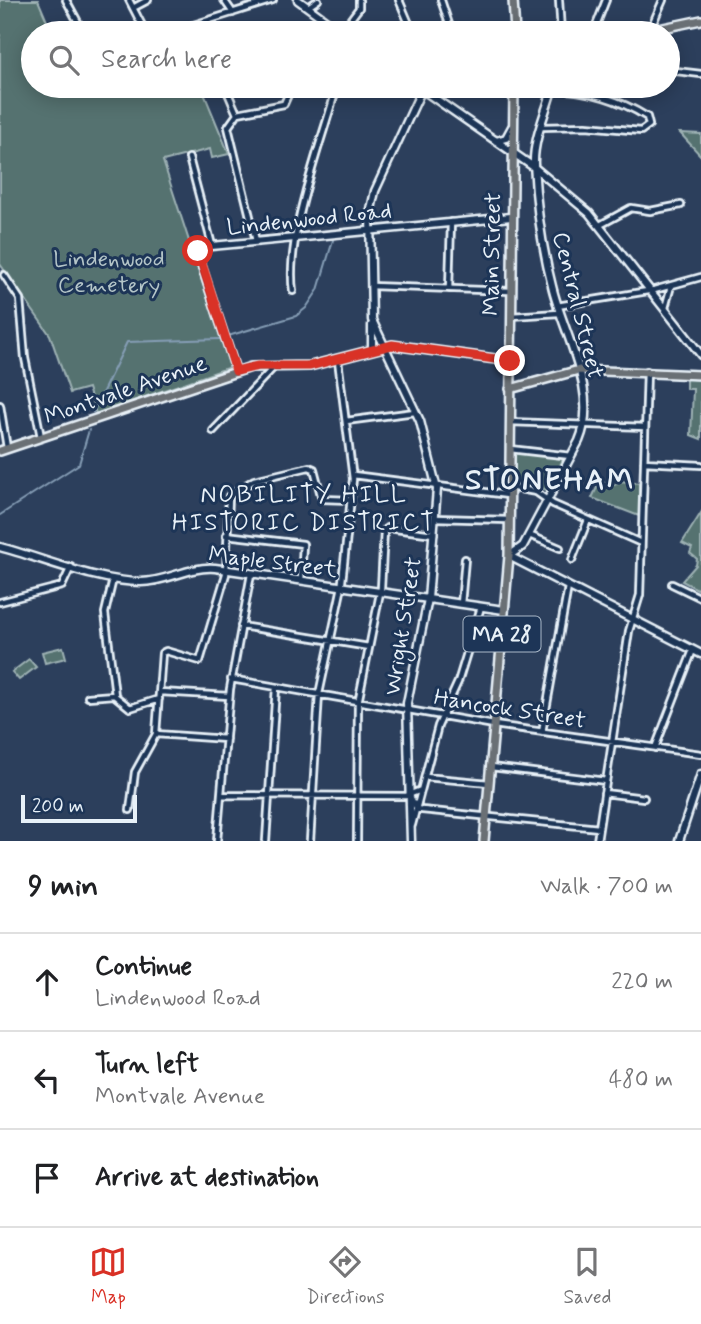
<!DOCTYPE html>
<html lang="en">
<head>
<meta charset="utf-8">
<style>
	:root { --surface:#fff; --page:#f2f2f2; --text:#202124; --muted:#757577; --line:#e0e0e0; --accent:#d93025 }
	body { margin:0; font-family:Mynerve,sans-serif; background:var(--page); color:var(--text) }
	.scale { position:absolute; left:21px; bottom:18px; width:116px; box-sizing:border-box; padding-left:7px; border:4px solid #e8f1f8; border-top:0; font-size:19px; line-height:24px; white-space:nowrap; color:#e8f1f8; -webkit-text-stroke:5px #1d3557; paint-order:stroke }
	.stop { position:absolute; width:21px; height:21px; margin:-16px; border:5px solid #d93025; border-radius:50%; background:#fff }
	.stop.end { background:#d93025; border-color:#fff; box-shadow:0 2px 7px #0008 }
	.list { margin:0; padding:0; list-style:none }
	h2 { display:flex; justify-content:space-between; align-items:center; height:91px; margin:0; padding:0 28px; font-size:30px }
	h2 small { font-size:23px; font-weight:400; color:var(--muted) }
	.list li { display:grid; grid-template-columns:46px 1fr auto; gap:21px; align-items:center; box-sizing:border-box; height:98px; padding:0 28px; border-top:2px solid var(--line) }
	.list b { display:block; font-size:26px; white-space:nowrap }
	.list p { margin:0; font-size:23px; white-space:nowrap; color:var(--muted) }
	.list em { font-size:23px; font-style:normal; color:var(--muted) }
	.icon { flex:none; width:38px; height:38px; fill:none; stroke:currentColor; stroke-width:2; stroke-linecap:round; stroke-linejoin:round }
	.map { position:relative; flex:none; width:701px; height:841px; overflow:hidden }
	.search { position:absolute; background:var(--surface); box-shadow:0 4px 18px #0003; left:21px; right:21px; top:21px; height:77px; display:flex; align-items:center; gap:18px; box-sizing:border-box; padding:0 24px; border-radius:38px; color:var(--muted); font-size:26px }
	.sheet { height:385px; background:var(--surface) }
	nav { display:flex; justify-content:space-around; align-items:center; box-sizing:border-box; height:98px; border-top:2px solid var(--line); background:var(--surface); font-size:19px; color:var(--muted) }
	nav a { display:grid; justify-items:center; gap:4px }
	nav .on { color:var(--accent) }
	.map>svg:first-child { display:block }
</style>
</head>
<body>
<div class="map">
<svg width="701" height="841" viewBox="0 0 701 841">
	<rect width="100%" height="100%" fill="#2c3f5c"/>
	<filter id="ink" filterUnits="userSpaceOnUse"><feTurbulence type="fractalNoise" baseFrequency=".0143" numOctaves="2"/><feDisplacementMap in="SourceGraphic" scale="14" xChannelSelector="R" yChannelSelector="G"/><feConvolveMatrix kernelMatrix="1 2 1 2 8 2 1 2 1" color-interpolation-filters="sRGB"/></filter>
	<g filter="url(#ink)">
		<!-- green -->
		<path fill="#547270" stroke="#9eb2b4" stroke-width="2" d="M 0,0 L 38,0 L 52,33 L 33,33 L 33,86 L 201,86 L 229,154 L 212,158 L 210,149 L 163,161 L 230,367 L 96,414 L 88,388 L 70,393 L 50,335 L 0,264 Z
			M 680,133 L 701,134 L 701,156 Z
			M 686,377 L 701,380 L 701,439 L 691,435 L 693,389 L 686,389 Z
			M 515,450 L 565,455 L 548,491 L 536,485 L 514,482 Z
			M 600,481 L 615,485 L 619,481 L 639,483 L 639,516 L 592,498 Z
			M 701,513 L 701,591 L 682,581 L 696,565 L 697,559 L 690,553 L 692,548 L 682,543 Z
			M 63,647 L 66,658 L 45,663 L 42,652 Z
			M 29,659 L 36,667 L 19,680 L 12,672 Z"/>
		<g fill="none" stroke-linecap="round" stroke-linejoin="round">
			<!-- stream -->
			<path stroke="#869eb6" stroke-width="2" d="M 228,336 L 296,316 L 306,308 L 318,290 L 333,240
				M 93,412 L 127,342 L 220,339
				M 0,515 L 79,464 L 89,430"/>
			<defs>
				<path id="street" d="M 66,0 L 84,33
					M 129,0 L 146,33
					M 224,0 L 233,13
					M 399,0 L 413,33
					M 441,0 L 452,33
					M 559,0 L 561,33
					M 308,7 L 318,0
					M 133,8 L 148,0
					M 198,24 L 202,33
					M 650,30 L 663,0
					M 341,32 L 359,8 L 359,0
					M 168,33 L 273,0
					M 593,33 L 606,0
					M 668,70 L 701,74
					M 225,86 L 237,114
					M 542,127 L 586,126 L 641,131 L 649,125 L 647,117 C 619,99 585,90 552,89
					M 189,158 L 212,245
					M 600,225 L 631,208 L 650,211 L 681,205
					M 256,241 L 228,127 L 238,113 L 284,104 L 292,86
					M 4,275 L 20,299 L 25,358 L 41,437
					M 371,286 L 510,291
					M 449,289 L 451,222
					M 293,291 C 285,236 322,141 337,86
					M 557,306 L 654,290 L 701,277
					M 665,308 L 671,286
					M 511,316 L 559,313
					M 0,405 L 7,448
					M 346,421 L 415,412
					M 510,422 L 645,427
					M 213,431 L 275,366
					M 510,449 L 571,456
					M 644,462 L 701,465
					M 353,475 L 508,495
					M 509,487 L 536,492 L 553,504 L 641,543
					M 435,518 L 508,520
					M 226,535 L 303,544 L 301,580
					M 529,535 L 560,548
					M 572,560 L 588,520
					M 113,579 L 105,613 L 115,695
					M 672,584 L 701,598
					M 0,602 L 62,586 L 71,567
					M 461,604 L 465,559
					M 241,626 L 369,647
					M 231,679 L 494,725 L 701,754
					M 160,692 L 229,696
					M 88,697 L 114,695 L 130,708 L 159,699
					M 542,732 L 568,587
					M 226,739 L 156,734 L 162,653 L 166,651 L 200,661 L 226,574 L 229,496 L 254,480 L 309,467 L 314,469 L 322,499 L 351,500
					M 655,748 L 693,650
					M 491,767 L 606,781
					M 425,777 L 489,783
					M 604,793 L 644,798
					M 221,795 L 406,796 L 421,790
					M 411,798 L 417,809 L 422,810 L 599,828
					M 130,810 L 135,772 L 156,734
					M 412,825 L 438,726 L 458,682 L 481,607
					M 217,841 L 230,689 L 251,574
					M 266,841 L 276,687
					M 310,841 L 319,694 L 341,591 L 353,479 L 338,360
					M 357,841 L 358,703 L 381,588 L 384,531 L 387,528 L 434,534
					M 597,841 L 629,631 L 640,595 L 647,371"/>
				<path id="secondary" d="M 298,0 L 343,33
					M 417,86 L 535,168 L 589,213 L 701,355
					M 553,86 C 547,110 533,139 534,164 C 536,204 542,247 552,286 C 563,334 600,392 579,441 L 523,546 L 509,556 L 701,654
					M 496,141 L 506,138 L 512,127
					M 372,325 L 372,349
					M 236,371 L 198,255 L 201,247 L 511,217
					M 0,547 C 42,558 98,582 141,582 C 167,582 188,566 215,568 L 504,610
					M 411,841 L 407,703 L 428,599 L 437,489 L 420,421 L 372,320 L 370,214 L 375,191 L 422,89
					M 679,841 L 701,774"/>
				<path id="primary" d="M 513,0 L 515,33
					M 639,33 L 701,20
					M 510,389 L 579,370 L 701,375
					M 0,451 L 251,367 L 310,366 L 392,345 L 510,361
					M 484,841 L 509,556 L 514,86"/>
			</defs>
			<!-- street casing -->
			<use href="#street" stroke="#e8f1f8" stroke-width="10"/>
			<!-- secondary casing -->
			<use href="#secondary" stroke="#e8f1f8" stroke-width="11"/>
			<!-- primary casing -->
			<use href="#primary" stroke="#e8f1f8" stroke-width="12"/>
			<!-- street -->
			<use href="#street" stroke="#1d3557" stroke-width="4.5"/>
			<!-- secondary -->
			<use href="#secondary" stroke="#1d3557" stroke-width="6"/>
			<!-- primary -->
			<use href="#primary" stroke="#6b6f75" stroke-width="7"/>
		</g>
	</g>
	<g fill="none" stroke-linecap="round" stroke-linejoin="round" filter="url(#ink)">
		<!-- route -->
		<path stroke="#d93025" stroke-width="9" d="M 198,251 L 236,371 L 258,366 L 310,366 L 392,345 L 510,361"/>
	</g>
	<g text-anchor="middle" stroke-width="6" stroke-linejoin="round" paint-order="stroke">
		<!-- shield labels -->
		<rect fill="#1d3557" stroke="#abb9c8" stroke-width="2" x="463.5" y="616.5" width="77" height="35" rx="5"/>
		<g font-size="21" font-weight="bold" fill="#e8f1f8">
			<text x="502" y="641">MA 28</text>
		</g>
		<!-- street labels -->
		<g font-size="23" fill="#e8f1f8" stroke="#1d3557">
			<text transform="translate(309 218) rotate(-6)" y="8">Lindenwood Road</text>
			<text transform="translate(491 254) rotate(-89)" y="8">Main Street</text>
			<text transform="translate(579 305) rotate(76)" y="8">Central Street</text>
			<text transform="translate(125 389) rotate(-19)" y="8">Montvale Avenue</text>
			<text transform="translate(273 561) rotate(7)" y="8">Maple Street</text>
			<text transform="translate(402 626) rotate(-81)" y="8">Wright Street</text>
			<text transform="translate(510 708) rotate(9)" y="8">Hancock Street</text>
		</g>
		<!-- park labels -->
		<g font-size="23" fill="#b4c5c8" stroke="#1d3557">
			<text x="109" y="266">Lindenwood<tspan x="109" dy="26">Cemetery</tspan></text>
		</g>
		<!-- neighbourhood labels -->
		<g font-size="24" letter-spacing="2" fill="#e8f1f8" stroke="#1d3557">
			<text x="304" y="502">NOBILITY HILL<tspan x="304" dy="28">HISTORIC DISTRICT</tspan></text>
		</g>
		<!-- district labels -->
		<g font-size="30" font-weight="bold" letter-spacing="2" fill="#e8f1f8" stroke="#1d3557">
			<text x="550" y="489">STONEHAM</text>
		</g>
	</g>
</svg>
<div class="scale">200 m</div>
<div class="stop" style="left:198px;top:251px"></div>
<div class="stop end" style="left:510px;top:361px"></div>
<div class="search"><svg class="icon" aria-label="search" viewBox="0 0 24 24"><circle cx="10" cy="10" r="6"/><path d="M15 15l6 6"/></svg>Search here</div>
</div>
<section class="sheet">
<h2>9 min<small>Walk · 700 m</small></h2>
<ul class="list">
<li><svg class="icon" aria-label="ahead" viewBox="0 0 24 24"><path d="M12 20V5M6 11l6-6 6 6"/></svg><div><b>Continue</b><p>Lindenwood Road</p></div><em>220 m</em></li>
<li><svg class="icon" aria-label="left" viewBox="0 0 24 24"><path d="M17 20v-9H6M10 6l-5 5 5 5"/></svg><div><b>Turn left</b><p>Montvale Avenue</p></div><em>480 m</em></li>
<li><svg class="icon" aria-label="arrive" viewBox="0 0 24 24"><path d="M6 21V4h12l-3 4 3 4H6"/></svg><div><b>Arrive at destination</b></div></li>
</ul>
</section>
<nav>
<a class="on"><svg class="icon" aria-label="map" viewBox="0 0 24 24"><path d="M3 6l6-2 6 2 6-2v14l-6 2-6-2-6 2zM9 4v14M15 6v14"/></svg>Map</a>
<a><svg class="icon" aria-label="directions" viewBox="0 0 24 24"><path d="M12 3l9 9-9 9-9-9zM9 14v-3h6M13 9l2 2-2 2"/></svg>Directions</a>
<a><svg class="icon" aria-label="saved" viewBox="0 0 24 24"><path d="M7 4h10v16l-5-4-5 4z"/></svg>Saved</a>
</nav>
</body>
</html>
